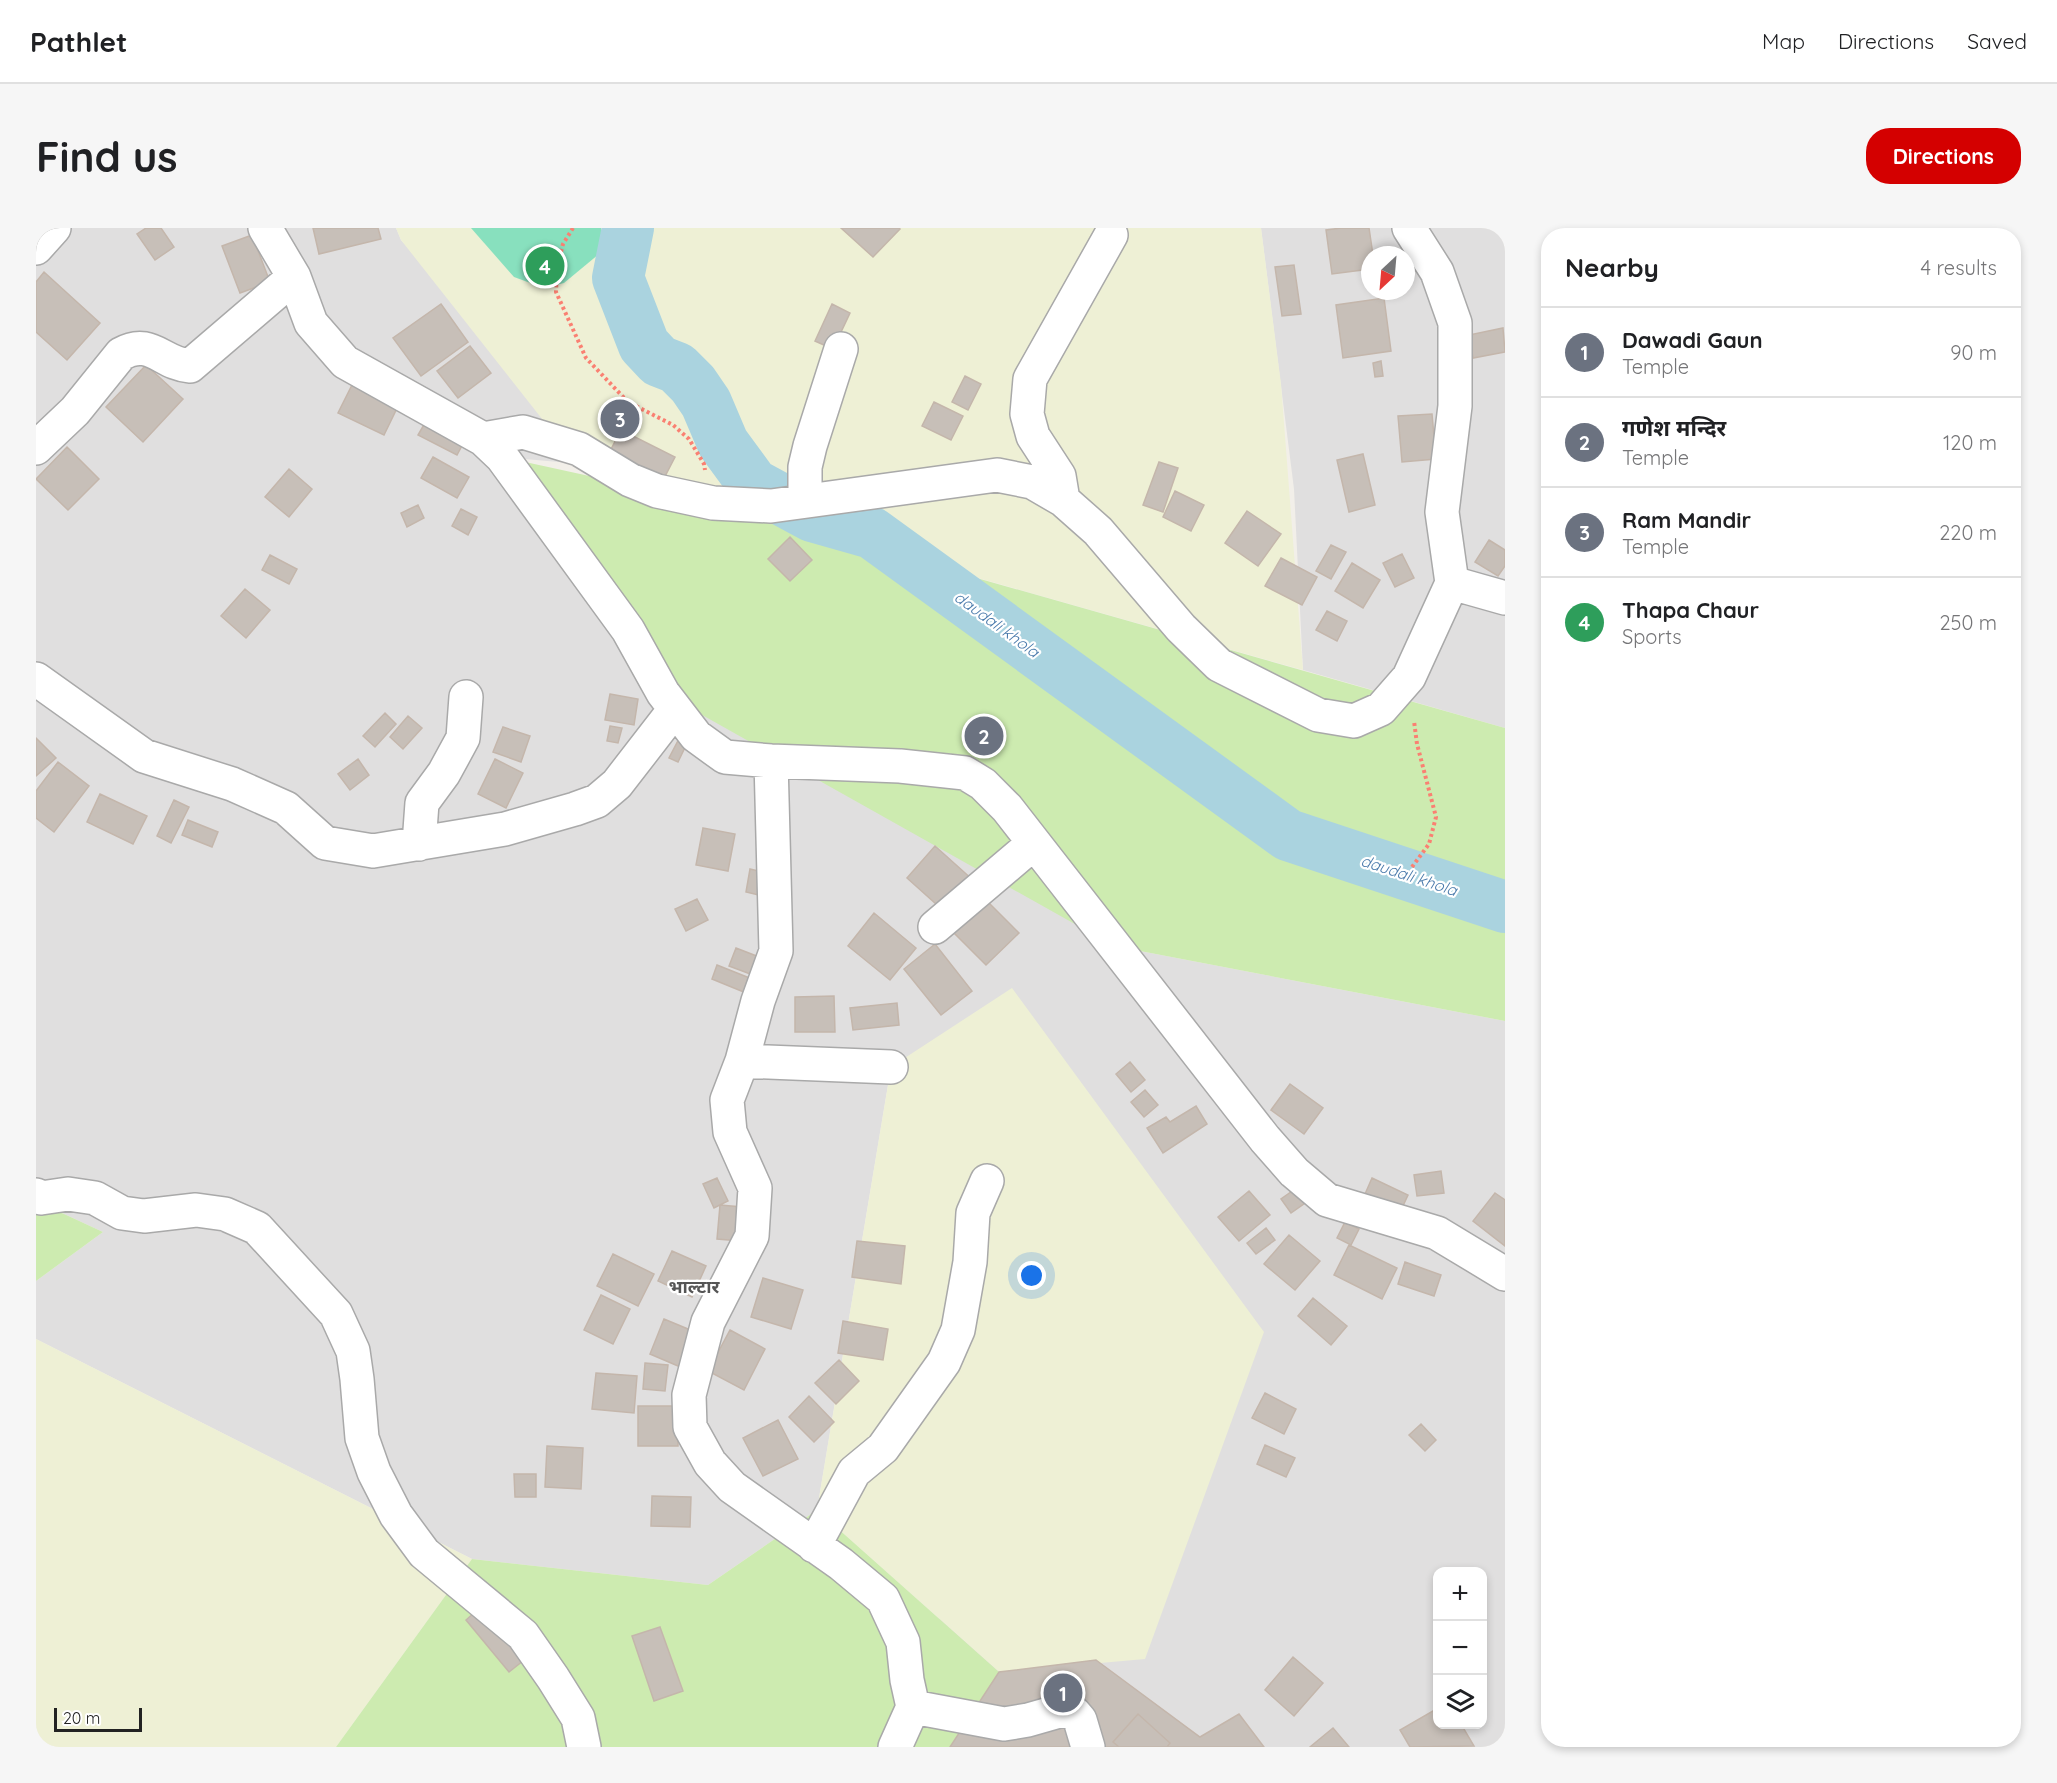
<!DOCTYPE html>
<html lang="en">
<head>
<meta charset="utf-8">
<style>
	:root { --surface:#fff; --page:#f6f6f6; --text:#202124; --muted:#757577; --line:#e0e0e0; --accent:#d40000 }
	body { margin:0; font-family:Quicksand,"Noto Sans Devanagari",sans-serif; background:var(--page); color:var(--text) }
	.controls { position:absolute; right:18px; bottom:18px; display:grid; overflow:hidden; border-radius:12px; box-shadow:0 3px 9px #0003 }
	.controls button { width:54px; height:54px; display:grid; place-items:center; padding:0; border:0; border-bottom:2px solid var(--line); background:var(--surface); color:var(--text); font:30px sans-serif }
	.compass { position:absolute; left:1325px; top:18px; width:54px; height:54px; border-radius:50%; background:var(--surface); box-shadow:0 3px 9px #0003; rotate:206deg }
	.scale { position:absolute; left:18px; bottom:15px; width:88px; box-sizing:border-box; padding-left:6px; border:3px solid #222; border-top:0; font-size:16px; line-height:21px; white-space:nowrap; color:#222; -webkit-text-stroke:4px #fff; paint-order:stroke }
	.you { position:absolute; left:996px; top:1048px; width:21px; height:21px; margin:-15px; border:4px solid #fff; border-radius:50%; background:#1a73e8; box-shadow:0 0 0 9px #1a73e833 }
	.badge { display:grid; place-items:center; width:39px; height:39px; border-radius:50%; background:var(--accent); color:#fff; font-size:20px; font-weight:700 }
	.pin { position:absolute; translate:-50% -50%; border:3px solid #fff; box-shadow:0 2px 6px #0006 }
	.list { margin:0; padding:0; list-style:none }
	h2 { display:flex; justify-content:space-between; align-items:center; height:78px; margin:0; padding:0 24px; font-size:26px }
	h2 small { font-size:20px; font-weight:400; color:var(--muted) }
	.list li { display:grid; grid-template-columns:39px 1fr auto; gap:18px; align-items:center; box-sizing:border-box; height:90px; padding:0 24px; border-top:2px solid var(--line) }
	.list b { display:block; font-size:22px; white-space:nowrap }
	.list p { margin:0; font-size:20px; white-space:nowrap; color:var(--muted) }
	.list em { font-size:20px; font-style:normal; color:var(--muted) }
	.icon { flex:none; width:33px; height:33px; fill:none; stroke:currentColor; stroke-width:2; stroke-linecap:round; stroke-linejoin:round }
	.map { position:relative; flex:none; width:1469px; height:1519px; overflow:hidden; border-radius:24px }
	header { display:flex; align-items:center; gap:36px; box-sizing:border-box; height:84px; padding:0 30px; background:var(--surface); border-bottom:2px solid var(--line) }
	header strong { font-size:28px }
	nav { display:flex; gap:33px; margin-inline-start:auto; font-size:21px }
	.intro { display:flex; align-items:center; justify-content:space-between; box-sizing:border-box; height:144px; padding:0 36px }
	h1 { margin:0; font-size:42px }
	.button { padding:15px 27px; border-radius:24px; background:var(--accent); color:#fff; font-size:21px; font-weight:700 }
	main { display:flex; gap:36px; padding:0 36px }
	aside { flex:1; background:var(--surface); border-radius:24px; box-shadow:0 3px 9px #0003 }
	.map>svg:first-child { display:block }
</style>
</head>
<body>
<header>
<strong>Pathlet</strong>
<nav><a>Map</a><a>Directions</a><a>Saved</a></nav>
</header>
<div class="intro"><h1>Find us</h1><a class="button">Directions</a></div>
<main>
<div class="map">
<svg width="1469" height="1519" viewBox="0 0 1469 1519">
	<rect width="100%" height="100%" fill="#f2efe9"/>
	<!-- residential -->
	<path fill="#e0dfdf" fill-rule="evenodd" d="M 0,0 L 360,0 L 365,12 L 568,238 L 467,229 L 1078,718 L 1469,793 L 1469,1519 L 914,1519 L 855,839 L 781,1282 L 672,1357 L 436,1331 L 0,1111 L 0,1053 L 67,1004 L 0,973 ZM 1402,1344 L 1446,1344 L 1446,1496 L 1402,1496 Z
		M 1225,0 L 1469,0 L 1469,500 L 1267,442 L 1258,261 ZM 1334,27 L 1370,27 L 1370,63 L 1334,63 Z"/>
	<!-- farmland -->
	<path fill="#eef0d5" d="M 360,0 L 1225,0 L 1245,156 L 1267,442 L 677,275 L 525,215 L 365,12 Z
		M 976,760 L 1228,1104 L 1109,1431 L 963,1444 L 781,1282 L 855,839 Z
		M 0,1111 L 436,1331 L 300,1519 L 0,1519 Z"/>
	<!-- grass -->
	<path fill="#cdebb0" d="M 466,229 L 677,275 L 1469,500 L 1469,793 L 1078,718 L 627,465 Z
		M 0,973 L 67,1004 L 0,1053 Z
		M 781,1282 L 963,1444 L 914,1519 L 300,1519 L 436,1331 L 672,1357 Z"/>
	<!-- pitch -->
	<path fill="#88e0be" d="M 435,0 L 565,0 L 566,6 L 563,26 L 528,55 L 508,60 L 478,49 Z"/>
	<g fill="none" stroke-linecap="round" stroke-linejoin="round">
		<!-- river -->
		<path stroke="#aad3df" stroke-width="52" d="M 592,0 L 582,50 L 608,117 L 623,133 L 641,140 L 657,156 L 670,175 L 687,215 L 717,256 L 776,288 L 836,305 L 1252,607 L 1469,679"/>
	</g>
	<!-- building -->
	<path fill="#c7bfb8" stroke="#c4b6ab" stroke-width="1.5" d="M 110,0 L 125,0 L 138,19 L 119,32 L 101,6 Z
		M 277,0 L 342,0 L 345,11 L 283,26 Z
		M 805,0 L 863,0 L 864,1 L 837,29 Z
		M 1305,0 L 1333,0 L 1337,27 L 1334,27 L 1334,41 L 1296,46 L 1290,2 Z
		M 216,7 L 234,54 L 204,65 L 186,18 Z
		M 1258,37 L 1265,86 L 1246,88 L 1239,39 Z
		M 8,44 L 64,95 L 31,132 L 0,104 L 0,54 Z
		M 1348,70 L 1355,123 L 1307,130 L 1300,77 Z
		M 405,76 L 432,114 L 385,148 L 357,110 Z
		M 796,76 L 814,85 L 797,121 L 779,113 Z
		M 1467,100 L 1469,124 L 1437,130 L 1433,107 Z
		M 434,118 L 455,145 L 422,170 L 401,143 Z
		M 1345,133 L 1347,148 L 1339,149 L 1337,135 Z
		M 110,137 L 147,171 L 107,214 L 70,179 Z
		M 929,148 L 945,156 L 932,182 L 916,174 Z
		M 319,151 L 364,174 L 348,207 L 302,185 Z
		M 898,174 L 927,188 L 915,212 L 886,198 Z
		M 575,179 L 597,186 L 592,202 L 570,196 Z
		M 1396,186 L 1400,231 L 1366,234 L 1362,188 Z
		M 393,188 L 431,208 L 421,227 L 382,207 Z
		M 585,202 L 639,229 L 625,256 L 571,229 Z
		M 31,219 L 63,251 L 32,282 L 0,251 Z
		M 1327,226 L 1339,277 L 1313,284 L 1301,232 Z
		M 397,229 L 433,249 L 421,270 L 385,250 Z
		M 1123,234 L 1142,240 L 1127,284 L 1107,277 Z
		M 253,241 L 276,261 L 253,289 L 229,269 Z
		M 1139,263 L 1168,277 L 1155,303 L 1127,289 Z
		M 382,277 L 388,290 L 371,299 L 365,285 Z
		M 425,281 L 441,289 L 432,307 L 416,298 Z
		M 1211,283 L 1245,306 L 1222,338 L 1189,315 Z
		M 754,309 L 776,332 L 754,353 L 732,331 Z
		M 1453,312 L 1469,322 L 1469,338 L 1462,348 L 1439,334 Z
		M 1295,317 L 1310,324 L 1295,351 L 1280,343 Z
		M 1366,326 L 1378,350 L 1359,359 L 1347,335 Z
		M 234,327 L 261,341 L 253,356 L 226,342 Z
		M 1245,330 L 1281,349 L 1266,377 L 1229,358 Z
		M 1316,335 L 1344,352 L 1327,380 L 1299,363 Z
		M 209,361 L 234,382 L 210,410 L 185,388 Z
		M 1291,383 L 1311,393 L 1301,413 L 1280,402 Z
		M 574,466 L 602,471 L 598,497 L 569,492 Z
		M 349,485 L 360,496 L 339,519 L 327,508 Z
		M 372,488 L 386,500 L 367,521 L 354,509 Z
		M 574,498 L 586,500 L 582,515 L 571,513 Z
		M 467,499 L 494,508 L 485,534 L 457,524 Z
		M 645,507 L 653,511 L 642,534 L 633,530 Z
		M 0,510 L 20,530 L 0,548 Z
		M 322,531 L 333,547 L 314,562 L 302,546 Z
		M 459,531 L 487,545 L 470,580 L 442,566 Z
		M 22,534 L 53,558 L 18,604 L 0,590 L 0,563 Z
		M 64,566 L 111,588 L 97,616 L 51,594 Z
		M 138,572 L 153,579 L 135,615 L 121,608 Z
		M 152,592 L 182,604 L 176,619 L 146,607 Z
		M 667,600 L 699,606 L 692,643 L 660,637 Z
		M 899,618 L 938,653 L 910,685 L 871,650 Z
		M 714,641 L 727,644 L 723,667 L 710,664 Z
		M 948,670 L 983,705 L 950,737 L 915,702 Z
		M 661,671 L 672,692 L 650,703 L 639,681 Z
		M 838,685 L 880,720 L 854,752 L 812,718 Z
		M 899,716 L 936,763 L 905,787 L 868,741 Z
		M 700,720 L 731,732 L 725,750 L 693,738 Z
		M 681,737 L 721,753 L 715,767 L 676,751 Z
		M 798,768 L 799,804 L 759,804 L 759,769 Z
		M 861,775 L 863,797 L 817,802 L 814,780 Z
		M 1094,834 L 1109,852 L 1095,864 L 1080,846 Z
		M 1254,856 L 1287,880 L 1268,906 L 1235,882 Z
		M 1109,862 L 1122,877 L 1108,889 L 1095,874 Z
		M 1160,878 L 1171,896 L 1127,925 L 1111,900 L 1130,889 L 1134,894 Z
		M 1405,943 L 1408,965 L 1381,968 L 1378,947 Z
		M 681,950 L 692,973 L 678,980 L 667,956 Z
		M 1336,950 L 1372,967 L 1365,982 L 1329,966 Z
		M 1262,959 L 1272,973 L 1255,985 L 1245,971 Z
		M 1213,963 L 1234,987 L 1203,1013 L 1182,989 Z
		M 1459,965 L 1469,972 L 1469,1018 L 1437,993 Z
		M 684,977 L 706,979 L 704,1013 L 681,1011 Z
		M 1309,994 L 1323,1001 L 1315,1017 L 1301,1010 Z
		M 1230,1000 L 1239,1012 L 1220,1026 L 1211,1015 Z
		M 1253,1007 L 1284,1033 L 1259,1062 L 1228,1036 Z
		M 821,1013 L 869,1018 L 865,1056 L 816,1049 Z
		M 1313,1017 L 1361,1040 L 1346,1071 L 1298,1047 Z
		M 636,1023 L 670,1038 L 656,1069 L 622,1053 Z
		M 577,1026 L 618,1046 L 602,1078 L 561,1058 Z
		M 1369,1034 L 1405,1047 L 1398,1068 L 1362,1056 Z
		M 727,1050 L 767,1062 L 755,1101 L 715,1089 Z
		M 565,1067 L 594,1081 L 577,1116 L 548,1102 Z
		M 1277,1070 L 1311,1098 L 1295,1117 L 1262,1088 Z
		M 628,1091 L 664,1106 L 649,1141 L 614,1126 Z
		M 807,1093 L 852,1101 L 847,1132 L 802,1125 Z
		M 694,1102 L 729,1121 L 708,1162 L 672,1143 Z
		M 803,1132 L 823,1153 L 800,1176 L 779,1155 Z
		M 609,1135 L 632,1137 L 629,1163 L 607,1161 Z
		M 560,1145 L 601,1148 L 598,1185 L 556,1181 Z
		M 1229,1165 L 1260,1181 L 1248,1206 L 1216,1190 Z
		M 773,1168 L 798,1194 L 778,1214 L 753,1189 Z
		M 602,1178 L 642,1178 L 642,1218 L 602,1218 Z
		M 742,1192 L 762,1231 L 727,1248 L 707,1210 Z
		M 1385,1196 L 1400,1212 L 1389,1223 L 1373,1207 Z
		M 1229,1217 L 1259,1230 L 1250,1249 L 1221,1236 Z
		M 511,1218 L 547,1220 L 545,1261 L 509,1259 Z
		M 478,1246 L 500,1246 L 500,1269 L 479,1269 Z
		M 616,1268 L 655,1269 L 654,1299 L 615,1298 Z
		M 448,1376 L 492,1429 L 473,1444 L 430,1392 Z
		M 624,1399 L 647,1463 L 618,1473 L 596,1408 Z
		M 1257,1429 L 1287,1455 L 1258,1488 L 1229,1462 Z
		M 1060,1432 L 1164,1509 L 1203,1486 L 1228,1519 L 914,1519 L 963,1444 Z
		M 1402,1480 L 1402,1496 L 1425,1496 L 1438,1518 L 1374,1519 L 1364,1502 Z
		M 1102,1486 L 1134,1515 L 1131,1519 L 1083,1519 L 1077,1514 Z
		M 1297,1500 L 1313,1519 L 1274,1519 Z"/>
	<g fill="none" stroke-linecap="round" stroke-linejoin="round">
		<defs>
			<path id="minor" d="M 229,0 L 258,49 L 275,95 L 309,134 L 447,211 L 466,229 L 592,402 L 627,465 L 660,508 L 689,529 L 735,533 L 864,538 L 929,545 L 947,556 L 971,580 L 1229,911 L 1258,944 L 1291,972 L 1401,1005 L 1469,1046
				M 0,20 L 18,0
				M 447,211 L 487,204 L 543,221 L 594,252 L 621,263 L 677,275 L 735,278 L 961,247 L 996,254 L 1027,272 L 1062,303 L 1145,400 L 1183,437 L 1282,487 L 1318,493 L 1345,481 L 1373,449 L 1416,355 L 1406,284 L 1419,178 L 1419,95 L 1401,44 L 1373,0
				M 0,220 L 39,183 L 85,126 C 115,109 126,136 154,138 L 258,49
				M 1027,272 L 1023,248 L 997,208 L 991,186 L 994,151 L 1075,7
				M 769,273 L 769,239 L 774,218 L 805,121
				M 1416,355 L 1469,370
				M 0,451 L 108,528 L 196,556 L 250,580 L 289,615 L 337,623 L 469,601 L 539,581 L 561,573 L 581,556 L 639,481
				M 735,533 L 740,723 L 722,773 L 706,833 L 691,872 L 694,904 L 719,960 L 716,1008 L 672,1094 L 653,1167 L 654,1199 L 674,1235 L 696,1259 L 805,1336 L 847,1371 L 867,1414 L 871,1452 L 877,1479 L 859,1519
				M 383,616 L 386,575 L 408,545 L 427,510 L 430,469
				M 899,699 L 998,615
				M 706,833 L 855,839
				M 0,967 L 5,970 L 32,966 L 59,970 L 86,985 L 108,988 L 160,982 L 189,986 L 221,1000 L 300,1086 L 317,1123 L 321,1151 L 326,1210 L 338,1244 L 360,1287 L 388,1325 L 487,1407 L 517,1450 L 542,1490 L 548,1519
				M 778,1318 L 818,1244 L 847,1220 L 908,1134 L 922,1102 L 934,1034 L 937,985 L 951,953
				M 877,1479 L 968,1496 L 992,1492 L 1027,1482 L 1038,1485 L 1044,1492 L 1052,1519"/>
		</defs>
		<!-- minor casing -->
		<use href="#minor" stroke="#a9a9a9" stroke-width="36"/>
		<!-- path -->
		<path stroke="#fa8072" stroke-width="4" stroke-dasharray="3 3" stroke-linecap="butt" d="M 537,0 L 527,16 L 521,40 L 520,64 L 550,130 L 592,174 L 637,197 L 653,211 L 668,236 L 669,242
			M 1376,639 L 1393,616 L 1400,589 L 1381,516 L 1378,493"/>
		<!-- minor -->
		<use href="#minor" stroke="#fff" stroke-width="33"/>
	</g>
	<g text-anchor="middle" stroke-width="4.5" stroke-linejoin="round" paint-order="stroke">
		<!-- water labels -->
		<g font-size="16" font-style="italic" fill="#4a7aab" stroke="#fff">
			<text transform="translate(961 396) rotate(36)" y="6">daudali khola</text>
			<text transform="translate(1373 647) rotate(18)" y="6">daudali khola</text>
		</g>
		<!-- quarter labels -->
		<g font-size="18" font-weight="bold" fill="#555" stroke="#fff">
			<text x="658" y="1065">भाल्टार</text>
		</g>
	</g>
</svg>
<div class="controls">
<button>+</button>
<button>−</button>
<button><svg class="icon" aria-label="layers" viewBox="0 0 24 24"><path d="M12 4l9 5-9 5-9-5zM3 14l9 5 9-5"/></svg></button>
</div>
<svg class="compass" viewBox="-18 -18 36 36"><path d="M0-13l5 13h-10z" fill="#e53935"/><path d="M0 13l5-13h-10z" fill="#757577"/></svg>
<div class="scale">20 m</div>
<div class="you"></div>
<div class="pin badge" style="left:1027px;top:1465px;background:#6b7280">1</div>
<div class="pin badge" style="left:948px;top:508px;background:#6b7280">2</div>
<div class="pin badge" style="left:584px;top:191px;background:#6b7280">3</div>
<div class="pin badge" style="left:509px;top:38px;background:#2e9e5b">4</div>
</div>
<aside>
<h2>Nearby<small>4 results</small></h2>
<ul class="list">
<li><span class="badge" style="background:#6b7280">1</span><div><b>Dawadi Gaun</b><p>Temple</p></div><em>90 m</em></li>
<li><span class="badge" style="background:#6b7280">2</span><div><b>गणेश मन्दिर</b><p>Temple</p></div><em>120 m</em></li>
<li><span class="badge" style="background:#6b7280">3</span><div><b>Ram Mandir</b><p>Temple</p></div><em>220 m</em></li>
<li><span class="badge" style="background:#2e9e5b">4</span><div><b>Thapa Chaur</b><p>Sports</p></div><em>250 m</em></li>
</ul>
</aside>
</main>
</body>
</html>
